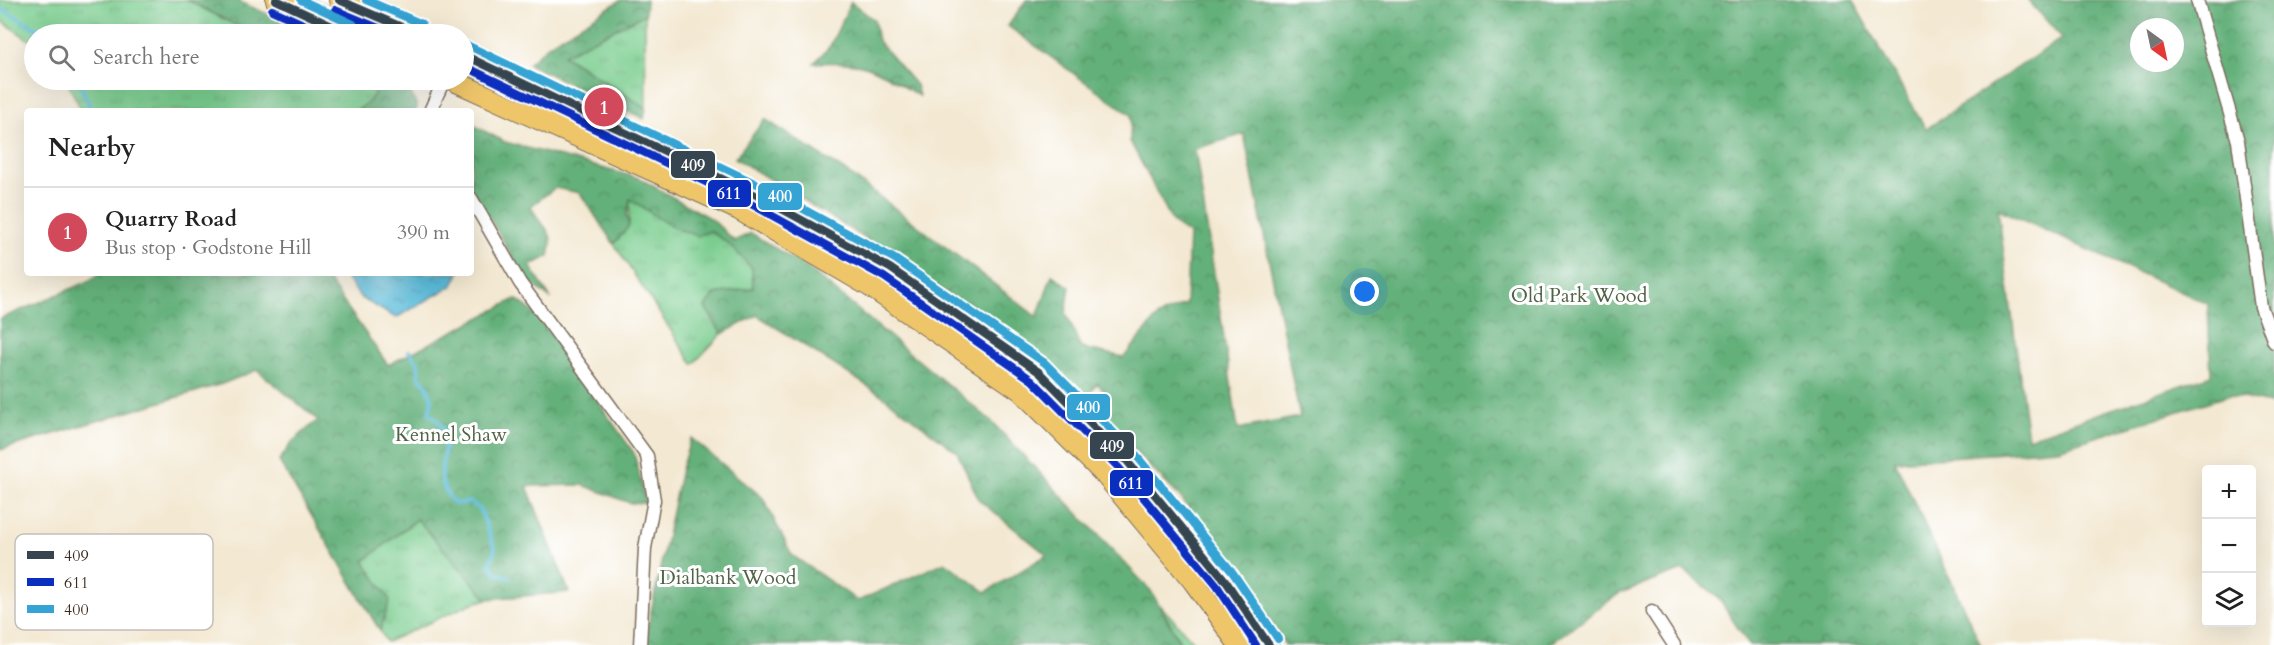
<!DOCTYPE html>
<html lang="en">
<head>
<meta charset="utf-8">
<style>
	:root { --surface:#fff; --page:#f2f2f2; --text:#222; --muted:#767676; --line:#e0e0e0; --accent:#d1495b }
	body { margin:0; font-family:Cardo,serif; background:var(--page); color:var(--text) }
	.controls { position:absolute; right:18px; bottom:18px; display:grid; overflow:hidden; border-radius:6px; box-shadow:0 6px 24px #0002 }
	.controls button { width:54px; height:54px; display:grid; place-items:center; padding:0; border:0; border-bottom:2px solid var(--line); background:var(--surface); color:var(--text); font:30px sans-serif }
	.compass { position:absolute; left:2130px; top:18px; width:54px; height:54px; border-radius:50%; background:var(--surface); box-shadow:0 6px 24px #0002; rotate:147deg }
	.you { position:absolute; left:1365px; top:292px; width:21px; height:21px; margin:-15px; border:4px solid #fff; border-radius:50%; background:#1a73e8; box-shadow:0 0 0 9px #1a73e833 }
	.badge { display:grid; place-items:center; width:39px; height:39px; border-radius:50%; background:var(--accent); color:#fff; font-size:20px; font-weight:700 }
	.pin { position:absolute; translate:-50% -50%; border:3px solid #fff; box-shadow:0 2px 6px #0006 }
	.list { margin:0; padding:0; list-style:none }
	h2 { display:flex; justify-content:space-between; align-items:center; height:78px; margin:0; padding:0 24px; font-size:26px }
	h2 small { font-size:20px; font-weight:400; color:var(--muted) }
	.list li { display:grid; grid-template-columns:39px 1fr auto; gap:18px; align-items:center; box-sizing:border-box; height:90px; padding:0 24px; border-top:2px solid var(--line) }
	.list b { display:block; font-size:22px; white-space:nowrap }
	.list p { margin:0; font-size:20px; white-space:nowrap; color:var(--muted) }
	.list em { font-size:20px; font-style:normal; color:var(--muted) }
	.icon { flex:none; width:33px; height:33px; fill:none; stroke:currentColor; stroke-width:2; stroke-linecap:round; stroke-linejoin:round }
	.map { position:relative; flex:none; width:2274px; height:645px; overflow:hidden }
	.search { position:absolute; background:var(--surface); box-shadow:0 6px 24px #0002; left:24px; top:24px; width:450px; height:66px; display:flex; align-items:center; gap:15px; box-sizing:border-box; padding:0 21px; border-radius:33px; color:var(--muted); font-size:22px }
	.panel { position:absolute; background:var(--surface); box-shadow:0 6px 24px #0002; left:24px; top:108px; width:450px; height:168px; border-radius:6px }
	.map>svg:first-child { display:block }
</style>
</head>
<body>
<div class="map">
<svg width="2274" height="645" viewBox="0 0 2274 645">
	<defs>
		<pattern id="grass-tufts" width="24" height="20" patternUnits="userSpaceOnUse" patternTransform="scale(1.5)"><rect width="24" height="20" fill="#7acd8f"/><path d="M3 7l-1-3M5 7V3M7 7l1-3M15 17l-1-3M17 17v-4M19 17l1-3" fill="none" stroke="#6ab07b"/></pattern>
		<pattern id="forest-crowns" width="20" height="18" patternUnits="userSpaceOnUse" patternTransform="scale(1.5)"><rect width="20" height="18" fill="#63b07a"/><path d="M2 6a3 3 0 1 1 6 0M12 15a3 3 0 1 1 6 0" fill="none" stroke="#538f63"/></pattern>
		<pattern id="water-ripples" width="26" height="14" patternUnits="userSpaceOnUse" patternTransform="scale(1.5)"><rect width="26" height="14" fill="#5bbcda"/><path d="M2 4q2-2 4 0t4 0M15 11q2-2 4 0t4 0" fill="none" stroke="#4c99b0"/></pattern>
	</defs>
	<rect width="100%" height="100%" fill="#fff"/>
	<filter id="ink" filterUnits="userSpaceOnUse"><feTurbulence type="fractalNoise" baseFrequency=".0167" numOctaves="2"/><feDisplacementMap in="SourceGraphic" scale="12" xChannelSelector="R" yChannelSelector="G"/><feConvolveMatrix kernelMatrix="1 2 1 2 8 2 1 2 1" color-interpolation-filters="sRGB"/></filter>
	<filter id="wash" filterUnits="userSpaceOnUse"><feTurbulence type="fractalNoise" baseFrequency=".008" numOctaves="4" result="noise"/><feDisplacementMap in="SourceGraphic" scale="24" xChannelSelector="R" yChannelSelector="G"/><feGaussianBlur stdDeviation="1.35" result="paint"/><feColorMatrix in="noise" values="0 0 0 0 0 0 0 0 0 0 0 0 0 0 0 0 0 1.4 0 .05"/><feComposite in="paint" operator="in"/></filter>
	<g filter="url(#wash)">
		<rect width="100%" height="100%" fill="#f3e8d1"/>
		<!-- grass -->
		<path fill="url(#grass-tufts)" stroke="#5a7c56" stroke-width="1.5" d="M 0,0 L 187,0 L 253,34 L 34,34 L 34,43 L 0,20 Z
			M 297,0 L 316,0 L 389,34 L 380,34 Z
			M 645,14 L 646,108 L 563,55 Z
			M 464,65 C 631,145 806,216 957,325 C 979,341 1003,355 1023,372 C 1114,452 1191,547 1261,645 L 1255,645 L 1160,524 L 1111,468 L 991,358 L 877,279 L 730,199 L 464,74 Z
			M 66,80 L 348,80 L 375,92 L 369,102 L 356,111 L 82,111 Z
			M 630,199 L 672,227 L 710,231 L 729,244 L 752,268 L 753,288 L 715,294 L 705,307 L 722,334 L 693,364 L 614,244 L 629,226 Z
			M 418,519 L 487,599 L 470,604 L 387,642 L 380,631 L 389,600 L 364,561 Z
			M 1160,605 L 1193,641 L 1196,645 L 1182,645 Z"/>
		<!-- forest -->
		<path fill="url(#forest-crowns)" stroke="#4f6d4c" stroke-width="1.5" fill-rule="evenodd" d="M 187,0 L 236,0 L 312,34 L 253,34 Z
			M 621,0 L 646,0 L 645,14 L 563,55 L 646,108 L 644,119 L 528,64 L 548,45 Z
			M 1026,0 L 1852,0 L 1926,129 L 2062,38 L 2028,0 L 2274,0 L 2274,405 L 2230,395 L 2058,449 L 1895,461 L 1981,645 L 1749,645 L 1717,596 L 1683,570 L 1620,593 L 1548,645 L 1285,645 L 1264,610 L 1181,498 L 1092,408 L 1105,392 L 1097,383 L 1090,393 L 1070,394 L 1029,350 L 884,250 L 735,158 L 765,119 L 854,177 L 1037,317 L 1052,275 L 1070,287 L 1066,313 L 1081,348 L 1124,357 L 1158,316 L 1186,304 L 1189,234 L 1173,223 L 1130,141 L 1131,115 L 1008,26 ZM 2139,27 L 2175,27 L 2175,63 L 2139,63 ZM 1244,134 L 1300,417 L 1238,429 L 1195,149 ZM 1998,209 L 2208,304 L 2211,375 L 2028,438 Z
			M 851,2 L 874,20 L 878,41 L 916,85 L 919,96 C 874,68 869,60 814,63 L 830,46 Z
			M 348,80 L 405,80 L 417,106 L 416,111 L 356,111 L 369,102 L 375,92 Z
			M 471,124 L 505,142 L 639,178 L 713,220 L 734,241 L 751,233 L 809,269 L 990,420 L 1151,591 L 1181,645 L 644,645 L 681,469 L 691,438 L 763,498 L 792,555 L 858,601 L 945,562 L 986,592 L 1047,555 L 979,500 L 957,452 L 880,394 L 757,315 L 722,334 L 705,307 L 715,294 L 753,288 L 752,268 L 729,244 L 710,231 L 697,236 L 672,227 L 630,199 L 627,215 L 629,226 L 614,244 L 580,193 L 555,188 L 531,206 C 540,228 557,228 549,256 L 530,266 L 551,299 L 525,278 L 471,187 Z
			M 101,273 L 323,273 L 388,365 L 516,299 L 536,314 L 634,453 L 646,503 L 630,503 L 583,485 L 527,486 L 569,592 L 487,599 L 417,519 L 364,561 L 390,600 L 380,631 L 279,461 L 292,442 L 318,420 L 257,370 L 222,384 L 0,450 L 0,319 L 87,282 Z"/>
		<!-- water -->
		<path fill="url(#water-ripples)" stroke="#4b737c" stroke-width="1.5" d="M 342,273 L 459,273 L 453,285 L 396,318 L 361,298 Z"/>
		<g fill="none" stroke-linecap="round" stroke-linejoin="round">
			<!-- stream -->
			<path stroke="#5bbcda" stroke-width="4" d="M 0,8 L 46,34
				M 78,80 L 92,111
				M 409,351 L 418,363 L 419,377 L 427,386 L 432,400 L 429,413 C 433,416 440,422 442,427 C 453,456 427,475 455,504 L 469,502 L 480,509 L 495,549 L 490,565 L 495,572 L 510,578"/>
		</g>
	</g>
	<g filter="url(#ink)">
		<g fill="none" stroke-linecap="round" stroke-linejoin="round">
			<defs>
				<path id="minor" d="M 2197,0 L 2238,141 L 2261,307 L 2274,342
					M 430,111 L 444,80
					M 471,198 L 520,283 L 647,456 L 654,500 L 645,548 L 640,645
					M 1652,611 L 1674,645"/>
				<path id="trunk" d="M 276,0 L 349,34
					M 339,0 L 418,34
					M 464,55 L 756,195 L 890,268 L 1039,372 L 1127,461 L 1225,580 L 1269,645
					M 452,80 L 739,210 L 869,286 L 1020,390 L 1105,475 L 1193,581 L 1239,645"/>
			</defs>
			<!-- minor casing -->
			<use href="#minor" stroke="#7b6c5d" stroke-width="15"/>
			<!-- trunk casing -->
			<use href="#trunk" stroke="#7b6c5d" stroke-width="22"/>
			<!-- minor -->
			<use href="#minor" stroke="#fff" stroke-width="12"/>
			<!-- trunk -->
			<use href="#trunk" stroke="#eec569" stroke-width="20"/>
			<defs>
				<path id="bus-1" d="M 276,0 L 349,34
					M 339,0 L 418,34
					M 464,55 L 756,195 L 890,268 L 1039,372 L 1127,461 L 1225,580 L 1269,645"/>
				<path id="bus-2" d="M 272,10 L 325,34
					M 335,10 L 393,34
					M 464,66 L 751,204 L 884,277 L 1032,380 L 1119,468 L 1217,586 L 1256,645"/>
				<path id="bus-3" d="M 301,0 L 353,24
					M 366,0 L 422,24
					M 469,46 L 761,186 L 895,259 L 1045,363 L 1135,454 L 1233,573 L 1278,639"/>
			</defs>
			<!-- bus-1 casing -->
			<use href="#bus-1" stroke="#fff" stroke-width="12"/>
			<!-- bus-2 casing -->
			<use href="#bus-2" stroke="#fff" stroke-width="12"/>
			<!-- bus-3 casing -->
			<use href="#bus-3" stroke="#fff" stroke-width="12"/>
			<!-- bus-1 -->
			<use href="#bus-1" stroke="#36454f" stroke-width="8"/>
			<!-- bus-2 -->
			<use href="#bus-2" stroke="#0a2ebe" stroke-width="8"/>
			<!-- bus-3 -->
			<use href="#bus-3" stroke="#35a3d4" stroke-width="8"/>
		</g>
	</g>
	<g text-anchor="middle" stroke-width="6" stroke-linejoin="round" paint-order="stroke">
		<!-- park labels -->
		<g font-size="20" fill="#516346" stroke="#fff">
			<text x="1579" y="302">Old Park Wood</text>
			<text x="451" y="441">Kennel Shaw</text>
			<text x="728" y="584">Dialbank Wood</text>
		</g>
	</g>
	<!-- legend -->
	<rect x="15" y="534" width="198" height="96" rx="9" fill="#fff" stroke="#c4bfbc" stroke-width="1.5"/>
	<rect x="27" y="551" width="27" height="8" fill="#36454f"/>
	<rect x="27" y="578" width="27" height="8" fill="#0a2ebe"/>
	<rect x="27" y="605" width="27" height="8" fill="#35a3d4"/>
	<g font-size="16" fill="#3b2a1e">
		<text x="64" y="561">409</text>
		<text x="64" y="588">611</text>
		<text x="64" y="615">400</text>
	</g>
	<g stroke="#fff" stroke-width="2">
		<rect x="670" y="150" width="46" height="29" rx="6" fill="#36454f"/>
		<rect x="707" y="179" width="45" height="29" rx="6" fill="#0a2ebe"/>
		<rect x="757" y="182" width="46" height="29" rx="6" fill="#35a3d4"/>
		<rect x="1066" y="393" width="45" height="28" rx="6" fill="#35a3d4"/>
		<rect x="1089" y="431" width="46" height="29" rx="6" fill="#36454f"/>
		<rect x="1109" y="469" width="45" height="28" rx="6" fill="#0a2ebe"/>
	</g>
	<g font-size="16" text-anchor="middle" font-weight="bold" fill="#fff">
		<text x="693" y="171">409</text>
		<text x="729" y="199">611</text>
		<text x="780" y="202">400</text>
		<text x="1088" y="413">400</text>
		<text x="1112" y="452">409</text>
		<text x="1131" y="489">611</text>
	</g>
</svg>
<div class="controls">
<button>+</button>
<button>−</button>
<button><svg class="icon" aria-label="layers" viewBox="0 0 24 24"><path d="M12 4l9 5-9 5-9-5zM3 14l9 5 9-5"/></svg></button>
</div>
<svg class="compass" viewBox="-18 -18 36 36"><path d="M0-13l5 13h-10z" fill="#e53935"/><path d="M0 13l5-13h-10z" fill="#767676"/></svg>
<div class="you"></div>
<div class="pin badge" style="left:604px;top:107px">1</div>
<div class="search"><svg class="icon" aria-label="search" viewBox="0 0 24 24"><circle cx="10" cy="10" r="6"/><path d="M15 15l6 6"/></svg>Search here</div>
<section class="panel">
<h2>Nearby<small></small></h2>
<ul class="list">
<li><span class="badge">1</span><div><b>Quarry Road</b><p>Bus stop · Godstone Hill</p></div><em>390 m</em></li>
</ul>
</section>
</div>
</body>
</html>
